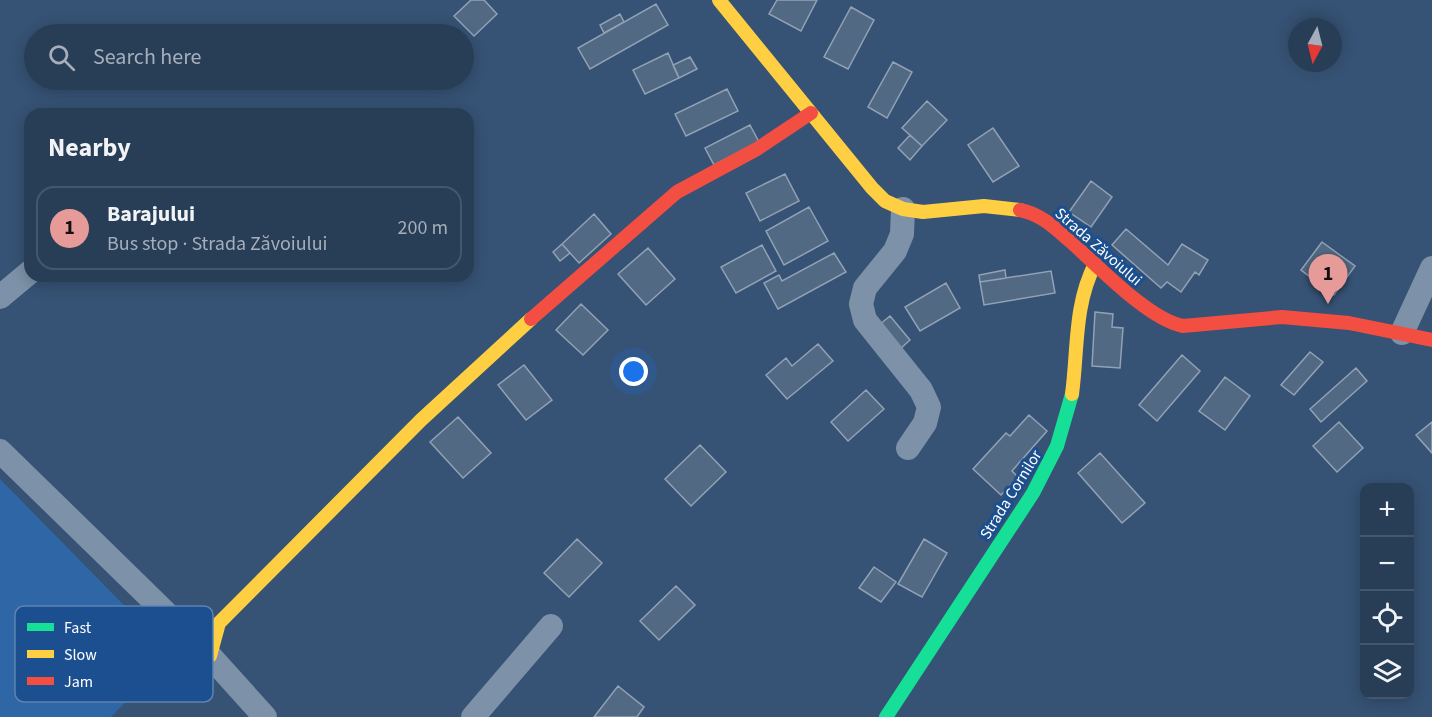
<!DOCTYPE html>
<html lang="en">
<head>
<meta charset="utf-8">
<style>
	:root { --surface:#283e57; --page:#30455d; --text:#f1f3f6; --muted:#a5aeba; --line:#44576d; --accent:#e69b98 }
	body { margin:0; font-family:"Source Sans 3",sans-serif; background:var(--page); color:var(--text) }
	.controls { position:absolute; right:18px; bottom:18px; display:grid; overflow:hidden; border-radius:12px; box-shadow:0 3px 15px #0003 }
	.controls button { width:54px; height:54px; display:grid; place-items:center; padding:0; border:0; border-bottom:2px solid var(--line); background:var(--surface); color:var(--text); font:30px sans-serif }
	.compass { position:absolute; left:1288px; top:18px; width:54px; height:54px; border-radius:50%; background:var(--surface); box-shadow:0 3px 15px #0003; rotate:187deg }
	.you { position:absolute; left:634px; top:372px; width:21px; height:21px; margin:-15px; border:4px solid #fff; border-radius:50%; background:#1a73e8; box-shadow:0 0 0 9px #1a73e833 }
	.badge { display:grid; place-items:center; width:39px; height:39px; border-radius:50%; background:var(--accent); color:#111; font-size:20px; font-weight:700 }
	.pin { position:absolute; translate:-50% -50px; filter:drop-shadow(0 2px 3px #0008) }
	.pin::after { content:''; position:absolute; top:32px; width:21px; height:18px; background:inherit; clip-path:polygon(0 0,100% 0,50% 100%) }
	.list { margin:0; padding:0; list-style:none }
	h2 { display:flex; justify-content:space-between; align-items:center; height:78px; margin:0; padding:0 24px; font-size:26px }
	h2 small { font-size:20px; font-weight:400; color:var(--muted) }
	.list li { display:grid; grid-template-columns:39px 1fr auto; gap:18px; align-items:center; box-sizing:border-box; height:84px; margin:0 12px 12px; padding:0 12px; border:2px solid var(--line); border-radius:18px }
	.list b { display:block; font-size:22px; white-space:nowrap }
	.list p { margin:0; font-size:20px; white-space:nowrap; color:var(--muted) }
	.list em { font-size:20px; font-style:normal; color:var(--muted) }
	.icon { flex:none; width:33px; height:33px; fill:none; stroke:currentColor; stroke-width:2; stroke-linecap:round; stroke-linejoin:round }
	.map { position:relative; flex:none; width:1432px; height:717px; overflow:hidden }
	.search { position:absolute; background:var(--surface); box-shadow:0 3px 15px #0003; left:24px; top:24px; width:450px; height:66px; display:flex; align-items:center; gap:15px; box-sizing:border-box; padding:0 21px; border-radius:33px; color:var(--muted); font-size:22px }
	.panel { position:absolute; background:var(--surface); box-shadow:0 3px 15px #0003; left:24px; top:108px; width:450px; height:174px; border-radius:18px }
	.map>svg:first-child { display:block }
</style>
</head>
<body>
<div class="map">
<svg width="1432" height="717" viewBox="0 0 1432 717">
	<rect width="100%" height="100%" fill="#365274"/>
	<!-- green -->
	<path fill="#2f66a5" d="M 0,479 L 172,654 L 111,717 L 0,717 Z"/>
	<!-- building -->
	<path fill="#526984" stroke="#92a2b6" stroke-width="1.5" d="M 471,0 L 484,0 L 497,14 L 474,36 L 454,16 Z
		M 777,0 L 817,0 L 801,31 L 769,14 Z
		M 656,4 L 668,25 L 590,69 L 578,48 Z
		M 851,7 L 874,20 L 848,69 L 824,57 Z
		M 620,14 L 624,22 L 604,33 L 600,25 Z
		M 668,53 L 679,78 L 645,94 L 633,70 Z
		M 690,57 L 697,69 L 679,78 L 673,65 Z
		M 893,62 L 912,72 L 887,118 L 868,107 Z
		M 727,89 L 738,111 L 686,136 L 675,114 Z
		M 927,101 L 947,120 L 922,146 L 902,128 Z
		M 750,125 L 759,142 L 714,165 L 705,148 Z
		M 993,128 L 1019,166 L 993,182 L 968,145 Z
		M 910,135 L 922,146 L 910,160 L 898,148 Z
		M 785,174 L 799,201 L 760,221 L 746,193 Z
		M 1091,181 L 1112,197 L 1091,227 L 1069,212 Z
		M 809,207 L 828,241 L 784,265 L 766,231 Z
		M 594,214 L 611,234 L 579,263 L 562,244 Z
		M 1126,229 L 1168,265 L 1182,244 L 1208,260 L 1199,275 L 1195,272 L 1181,292 L 1167,282 L 1161,288 L 1112,245 Z
		M 1322,242 L 1355,266 L 1334,295 L 1301,270 Z
		M 562,244 L 570,253 L 560,261 L 553,252 Z
		M 762,245 L 776,271 L 736,293 L 721,267 Z
		M 648,248 L 675,279 L 646,305 L 618,274 Z
		M 834,253 L 846,272 L 778,309 L 764,283 L 779,275 L 782,281 Z
		M 1005,270 L 1006,278 L 980,282 L 979,275 Z
		M 1051,271 L 1055,293 L 984,305 L 980,282 Z
		M 946,283 L 960,308 L 920,331 L 905,307 Z
		M 581,304 L 608,330 L 583,355 L 556,330 Z
		M 1095,312 L 1113,314 L 1112,327 L 1123,328 L 1120,368 L 1092,366 Z
		M 890,316 L 910,340 L 899,350 L 879,325 Z
		M 818,344 L 833,361 L 787,399 L 766,375 L 786,358 L 792,366 Z
		M 1310,352 L 1323,362 L 1294,395 L 1281,385 Z
		M 1182,355 L 1200,371 L 1157,421 L 1139,405 Z
		M 524,365 L 552,400 L 526,420 L 498,385 Z
		M 1356,368 L 1367,381 L 1321,422 L 1310,409 Z
		M 1225,377 L 1250,396 L 1225,430 L 1199,411 Z
		M 866,390 L 884,409 L 848,441 L 831,422 Z
		M 1029,415 L 1047,431 L 1012,471 L 1018,477 L 1001,495 L 973,469 L 1006,433 L 1010,436 Z
		M 458,417 L 491,453 L 463,478 L 430,442 Z
		M 1339,422 L 1363,448 L 1337,472 L 1313,446 Z
		M 1432,422 L 1432,453 L 1416,435 Z
		M 700,445 L 726,472 L 691,506 L 665,479 Z
		M 1100,453 L 1145,503 L 1122,523 L 1078,473 Z
		M 577,539 L 602,563 L 569,597 L 544,573 Z
		M 924,539 L 947,553 L 922,597 L 898,584 Z
		M 874,567 L 896,582 L 881,602 L 859,588 Z
		M 676,586 L 695,605 L 659,640 L 640,621 Z
		M 618,686 L 644,707 L 637,717 L 594,717 Z"/>
	<g fill="none" stroke-linecap="round" stroke-linejoin="round">
		<!-- street -->
		<path stroke="#7d92a8" stroke-width="24" d="M 903,209 L 902,234 L 895,251 L 865,288 L 861,304 L 865,320 L 921,390 L 929,407 L 925,423 L 908,448
			M 0,297 L 30,272
			M 1402,333 L 1432,268
			M 0,451 L 210,656 L 265,717
			M 473,717 L 551,626"/>
		<!-- fast -->
		<path stroke="#16e098" stroke-width="14" d="M 886,717 L 1033,493 L 1057,446 L 1072,394"/>
		<!-- slow -->
		<path stroke="#ffcf43" stroke-width="14" d="M 719,0 L 872,188 L 885,201 L 903,209 L 923,212 L 984,206 L 1020,210
			M 1072,394 C 1078,349 1074,305 1095,264
			M 210,656 L 219,623 L 421,420 L 531,319"/>
		<!-- jam -->
		<path stroke="#f24e42" stroke-width="14" d="M 1020,210 C 1041,214 1055,228 1070,241 C 1097,265 1149,320 1183,326 L 1282,317 L 1349,323 L 1432,340
			M 531,319 L 677,192 L 757,149 L 811,113"/>
	</g>
	<g text-anchor="middle" stroke-width="6" stroke-linejoin="round" paint-order="stroke">
		<!-- street labels -->
		<g font-size="16" fill="#fff" stroke="#1b4f8f">
			<text transform="translate(1099 246) rotate(41)" y="6">Strada Zăvoiului</text>
			<text transform="translate(1010 494) rotate(-58)" y="6">Strada Cornilor</text>
		</g>
	</g>
	<!-- legend -->
	<rect x="15" y="606" width="198" height="96" rx="9" fill="#1b4f8f" stroke="#5f84b1" stroke-width="1.5"/>
	<rect x="27" y="623" width="27" height="8" fill="#16e098"/>
	<rect x="27" y="650" width="27" height="8" fill="#ffcf43"/>
	<rect x="27" y="677" width="27" height="8" fill="#f24e42"/>
	<g font-size="16" fill="#fff">
		<text x="64" y="633">Fast</text>
		<text x="64" y="660">Slow</text>
		<text x="64" y="687">Jam</text>
	</g>
</svg>
<div class="controls">
<button>+</button>
<button>−</button>
<button><svg class="icon" aria-label="locate" viewBox="0 0 24 24"><circle cx="12" cy="12" r="6"/><path d="M12 2v4M12 18v4M2 12h4M18 12h4"/></svg></button>
<button><svg class="icon" aria-label="layers" viewBox="0 0 24 24"><path d="M12 4l9 5-9 5-9-5zM3 14l9 5 9-5"/></svg></button>
</div>
<svg class="compass" viewBox="-18 -18 36 36"><path d="M0-13l5 13h-10z" fill="#e53935"/><path d="M0 13l5-13h-10z" fill="#a5aeba"/></svg>
<div class="you"></div>
<div class="pin badge" style="left:1328px;top:304px">1</div>
<div class="search"><svg class="icon" aria-label="search" viewBox="0 0 24 24"><circle cx="10" cy="10" r="6"/><path d="M15 15l6 6"/></svg>Search here</div>
<section class="panel">
<h2>Nearby<small></small></h2>
<ul class="list">
<li><span class="badge">1</span><div><b>Barajului</b><p>Bus stop · Strada Zăvoiului</p></div><em>200 m</em></li>
</ul>
</section>
</div>
</body>
</html>
